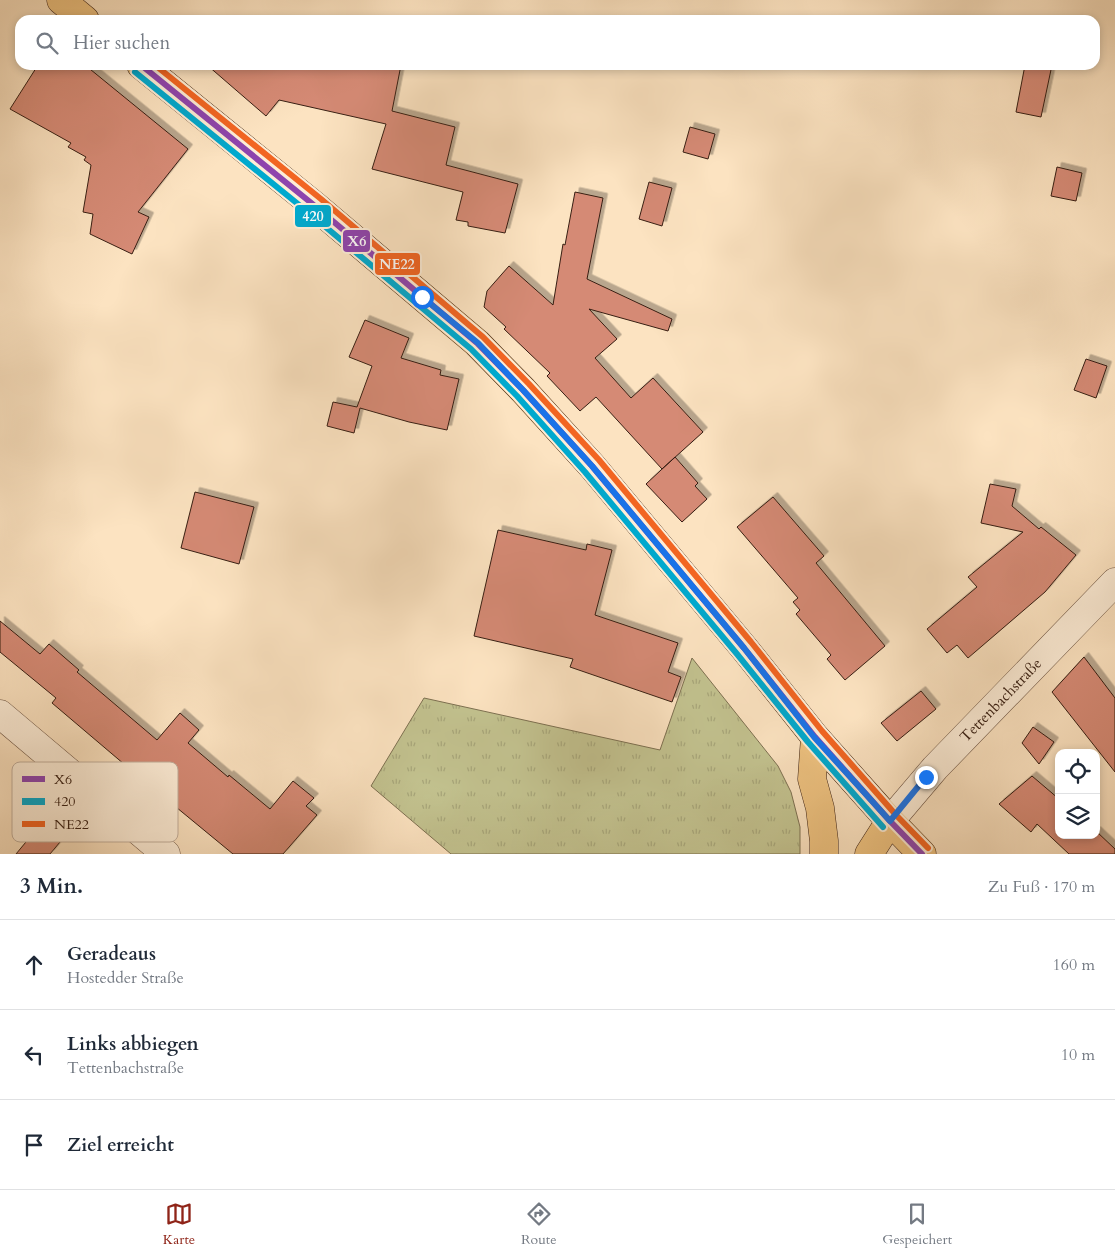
<!DOCTYPE html>
<html lang="de">
<head>
<meta charset="utf-8">
<style>
	:root { --surface:#fff; --page:#f2f2f3; --text:#1f2937; --muted:#747a83; --line:#e0e1e3; --accent:#8f2418 }
	body { margin:0; font-family:Cardo,serif; background:var(--page); color:var(--text) }
	.controls { position:absolute; right:15px; bottom:15px; display:grid; overflow:hidden; border-radius:10px; box-shadow:0 2px 8px #0003 }
	.controls button { width:45px; height:45px; display:grid; place-items:center; padding:0; border:0; border-bottom:1px solid var(--line); background:var(--surface); color:var(--text); font:25px sans-serif }
	.stop { position:absolute; width:15px; height:15px; margin:-11px; border:4px solid #1a73e8; border-radius:50%; background:#fff }
	.stop.end { background:#1a73e8; border-color:#fff; box-shadow:0 1px 5px #0008 }
	.list { margin:0; padding:0; list-style:none }
	h2 { display:flex; justify-content:space-between; align-items:center; height:65px; margin:0; padding:0 20px; font-size:21px }
	h2 small { font-size:16px; font-weight:400; color:var(--muted) }
	.list li { display:grid; grid-template-columns:32px 1fr auto; gap:15px; align-items:center; box-sizing:border-box; height:90px; padding:0 20px; border-top:1px solid var(--line) }
	.list b { display:block; font-size:19px; white-space:nowrap }
	.list p { margin:0; font-size:16px; white-space:nowrap; color:var(--muted) }
	.list em { font-size:16px; font-style:normal; color:var(--muted) }
	.icon { flex:none; width:28px; height:28px; fill:none; stroke:currentColor; stroke-width:2; stroke-linecap:round; stroke-linejoin:round }
	.map { position:relative; flex:none; width:1115px; height:854px; overflow:hidden }
	.search { position:absolute; background:var(--surface); box-shadow:0 2px 8px #0003; left:15px; right:15px; top:15px; height:55px; display:flex; align-items:center; gap:12px; box-sizing:border-box; padding:0 18px; border-radius:15px; color:var(--muted); font-size:19px }
	.sheet { height:335px; background:var(--surface) }
	nav { display:flex; justify-content:space-around; align-items:center; box-sizing:border-box; height:70px; border-top:1px solid var(--line); background:var(--surface); font-size:14px; color:var(--muted) }
	nav a { display:grid; justify-items:center; gap:2px }
	nav .on { color:var(--accent) }
	.map>svg:first-child { display:block }
</style>
</head>
<body>
<div class="map">
<svg width="1115" height="854" viewBox="0 0 1115 854">
	<defs>
		<pattern id="grass-tufts" width="24" height="20" patternUnits="userSpaceOnUse" patternTransform="scale(1.25)"><rect width="24" height="20" fill="#c3c390"/><path d="M3 7l-1-3M5 7V3M7 7l1-3M15 17l-1-3M17 17v-4M19 17l1-3" fill="none" stroke="#a8a77b"/></pattern>
		<filter id="shadow"><feDropShadow dx="4.5" dy="-4.5" stdDeviation="0" flood-color="#0004"/></filter>
	</defs>
	<rect width="100%" height="100%" fill="#fce3c1"/>
	<filter id="stains"><feTurbulence type="fractalNoise" baseFrequency=".004" numOctaves="4"/><feColorMatrix values="0 0 0 0 .2 0 0 0 0 .09 0 0 0 0 .02 0 0 0 .5 -.17"/></filter>
	<radialGradient id="worn" r=".72"><stop offset=".6" stop-color="#630" stop-opacity="0"/><stop offset="1" stop-color="#630" stop-opacity=".3"/></radialGradient>
	<!-- grass -->
	<path fill="url(#grass-tufts)" stroke="#7d7051" d="M 692,658 L 778,766 L 791,792 L 800,827 L 800,854 L 451,854 L 371,786 L 424,698 L 660,750 Z"/>
	<!-- building -->
	<path fill="#d58a75" stroke="#371e12" filter="url(#shadow)" d="M 38,65 L 85,65 L 188,149 L 138,212 L 149,217 L 132,254 L 90,234 L 93,214 L 83,212 L 91,165 L 84,160 L 86,157 L 68,147 L 71,143 L 10,109 Z
		M 207,65 L 401,65 L 392,111 L 455,127 L 446,165 L 518,184 L 505,233 L 468,226 L 468,222 L 456,220 L 463,192 L 372,169 L 386,124 L 279,100 L 266,116 Z
		M 1025,65 L 1052,65 L 1041,117 L 1016,112 Z
		M 690,127 L 715,134 L 708,159 L 683,152 Z
		M 1057,167 L 1082,173 L 1076,201 L 1051,196 Z
		M 649,182 L 672,188 L 662,226 L 639,219 Z
		M 575,192 L 603,198 L 587,279 L 672,319 L 668,331 L 589,309 L 617,339 L 595,358 L 631,398 L 653,378 L 703,432 L 662,469 L 596,397 L 580,411 L 547,376 L 550,373 L 504,329 L 506,327 L 484,307 L 487,291 L 509,266 L 553,305 L 563,244 L 565,245 Z
		M 365,320 L 409,338 L 401,358 L 441,370 L 440,375 L 459,379 L 447,430 L 409,422 L 360,408 L 354,433 L 327,426 L 333,402 L 357,407 L 372,366 L 349,357 Z
		M 1086,359 L 1107,366 L 1096,398 L 1074,390 Z
		M 675,457 L 698,483 L 695,486 L 707,499 L 682,522 L 646,484 Z
		M 990,484 L 1016,489 L 1012,506 L 1039,529 L 1041,527 L 1076,555 L 1045,592 L 968,658 L 957,645 L 947,653 L 927,629 L 977,587 L 968,577 L 1023,532 L 981,523 Z
		M 195,492 L 254,507 L 239,564 L 181,548 Z
		M 773,497 L 824,556 L 816,563 L 885,646 L 845,680 L 827,659 L 831,655 L 796,614 L 800,610 L 793,602 L 798,598 L 737,527 Z
		M 498,530 L 586,550 L 587,544 L 612,550 L 595,615 L 678,643 L 668,672 L 681,677 L 672,702 L 570,667 L 573,659 L 474,636 Z
		M 0,621 L 40,654 L 49,644 L 79,670 L 77,672 L 157,740 L 180,713 L 199,730 L 188,743 L 228,777 L 229,775 L 270,809 L 293,781 L 314,798 L 306,806 L 317,815 L 283,854 L 233,854 L 131,770 L 52,703 L 56,698 L 0,652 Z
		M 1084,657 L 1115,698 L 1115,772 L 1052,692 Z
		M 921,691 L 936,709 L 897,741 L 881,723 Z
		M 1033,727 L 1054,742 L 1039,764 L 1022,743 Z
		M 1032,776 L 1059,799 L 1059,835 L 1096,835 L 1096,831 L 1115,849 L 1115,854 L 1069,854 L 1037,824 L 1031,832 L 999,804 Z
		M 45,819 L 65,836 L 50,854 L 16,854 Z"/>
	<g fill="none" stroke-linecap="round" stroke-linejoin="round">
		<defs>
			<g id="minor">
				<path d="M 0,714 L 166,854"/>
				<path id="s1" d="M 890,821 L 935,768 L 1115,582"/>
			</g>
			<path id="major" d="M 61,0 L 85,20
				M 141,65 L 315,206 L 477,343 L 523,390 L 592,466 L 744,648 L 815,737 L 890,821 L 922,854
				M 815,737 L 812,779 L 820,808 L 824,841 L 824,854
				M 869,854 L 890,821"/>
		</defs>
		<!-- minor casing -->
		<use href="#minor" stroke="#684f3e" stroke-width="29"/>
		<!-- major casing -->
		<use href="#major" stroke="#371e12" stroke-width="29"/>
		<!-- minor -->
		<use href="#minor" stroke="#fdedd7" stroke-width="28"/>
		<!-- major -->
		<use href="#major" stroke="#eec280" stroke-width="28"/>
		<defs>
			<path id="bus-1" d="M 141,65 L 315,206 L 477,343 L 523,390 L 592,466 L 744,648 L 815,737 L 890,821 L 922,854"/>
			<path id="bus-2" d="M 135,72 L 309,213 L 471,349 L 517,396 L 585,472 L 737,654 L 808,742 L 883,827"/>
			<path id="bus-3" d="M 155,65 L 321,199 L 483,337 L 529,384 L 599,460 L 751,642 L 822,731 L 896,815 L 928,848"/>
		</defs>
		<!-- bus-1 casing -->
		<use href="#bus-1" stroke="#fdedd7" stroke-width="10"/>
		<!-- bus-2 casing -->
		<use href="#bus-2" stroke="#fdedd7" stroke-width="10"/>
		<!-- bus-3 casing -->
		<use href="#bus-3" stroke="#fdedd7" stroke-width="10"/>
		<!-- bus-1 -->
		<use href="#bus-1" stroke="#8e44ad" stroke-width="6"/>
		<!-- bus-2 -->
		<use href="#bus-2" stroke="#00a9ce" stroke-width="6"/>
		<!-- bus-3 -->
		<use href="#bus-3" stroke="#f26522" stroke-width="6"/>
	</g>
	<g fill="none" stroke-linecap="round" stroke-linejoin="round">
		<!-- route -->
		<path stroke="#1a73e8" stroke-width="6" d="M 422,297 L 478,343 L 523,390 L 592,466 L 744,648 L 814,737 L 890,821 L 926,777"/>
	</g>
	<g text-anchor="middle" stroke-width="4.5" stroke-linejoin="round" paint-order="stroke">
		<!-- street labels -->
		<g font-size="15" fill="#371e12" stroke="#fdedd7">
			<text dy="5" stroke="none"><textPath href="#s1" startOffset="164">Tettenbachstraße</textPath></text>
		</g>
	</g>
	<!-- legend -->
	<rect x="12" y="762" width="166" height="80" rx="8" fill="#fdedd7" stroke="#c2af9c" stroke-width="1"/>
	<rect x="22" y="776" width="23" height="6" fill="#8e44ad"/>
	<rect x="22" y="798" width="23" height="7" fill="#00a9ce"/>
	<rect x="22" y="821" width="23" height="6" fill="#f26522"/>
	<g font-size="14" fill="#371e12">
		<text x="54" y="784">X6</text>
		<text x="54" y="806">420</text>
		<text x="54" y="829">NE22</text>
	</g>
	<g stroke="#fdedd7" stroke-width="2">
		<rect x="294" y="204" width="38" height="24" rx="5" fill="#00a9ce"/>
		<rect x="342" y="229" width="29" height="24" rx="5" fill="#8e44ad"/>
		<rect x="374" y="252" width="47" height="24" rx="5" fill="#f26522"/>
	</g>
	<g font-size="14" text-anchor="middle" font-weight="bold" fill="#fff">
		<text x="313" y="221">420</text>
		<text x="357" y="246">X6</text>
		<text x="397" y="269">NE22</text>
	</g>
	<rect width="100%" height="100%" filter="url(#stains)"/>
	<rect width="100%" height="100%" fill="url(#worn)"/>
</svg>
<div class="controls">
<button><svg class="icon" aria-label="locate" viewBox="0 0 24 24"><circle cx="12" cy="12" r="6"/><path d="M12 2v4M12 18v4M2 12h4M18 12h4"/></svg></button>
<button><svg class="icon" aria-label="layers" viewBox="0 0 24 24"><path d="M12 4l9 5-9 5-9-5zM3 14l9 5 9-5"/></svg></button>
</div>
<div class="stop" style="left:422px;top:297px"></div>
<div class="stop end" style="left:926px;top:777px"></div>
<div class="search"><svg class="icon" aria-label="search" viewBox="0 0 24 24"><circle cx="10" cy="10" r="6"/><path d="M15 15l6 6"/></svg>Hier suchen</div>
</div>
<section class="sheet">
<h2>3 Min.<small>Zu Fuß · 170 m</small></h2>
<ul class="list">
<li><svg class="icon" aria-label="ahead" viewBox="0 0 24 24"><path d="M12 20V5M6 11l6-6 6 6"/></svg><div><b>Geradeaus</b><p>Hostedder Straße</p></div><em>160 m</em></li>
<li><svg class="icon" aria-label="left" viewBox="0 0 24 24"><path d="M17 20v-9H6M10 6l-5 5 5 5"/></svg><div><b>Links abbiegen</b><p>Tettenbachstraße</p></div><em>10 m</em></li>
<li><svg class="icon" aria-label="arrive" viewBox="0 0 24 24"><path d="M6 21V4h12l-3 4 3 4H6"/></svg><div><b>Ziel erreicht</b></div></li>
</ul>
</section>
<nav>
<a class="on"><svg class="icon" aria-label="map" viewBox="0 0 24 24"><path d="M3 6l6-2 6 2 6-2v14l-6 2-6-2-6 2zM9 4v14M15 6v14"/></svg>Karte</a>
<a><svg class="icon" aria-label="directions" viewBox="0 0 24 24"><path d="M12 3l9 9-9 9-9-9zM9 14v-3h6M13 9l2 2-2 2"/></svg>Route</a>
<a><svg class="icon" aria-label="saved" viewBox="0 0 24 24"><path d="M7 4h10v16l-5-4-5 4z"/></svg>Gespeichert</a>
</nav>
</body>
</html>
